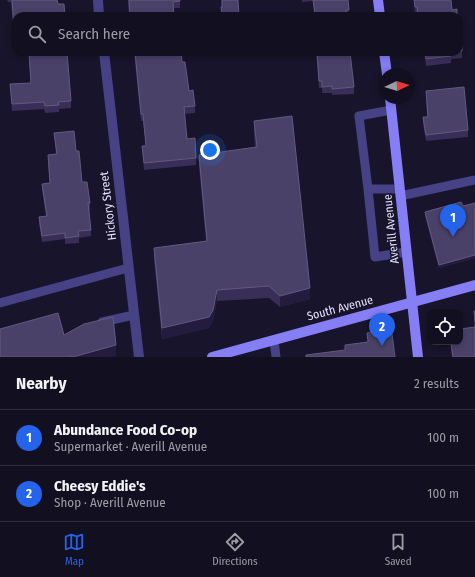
<!DOCTYPE html>
<html lang="en">
<head>
<meta charset="utf-8">
<style>
	:root { --surface:#120f20; --page:#1f1d2d; --text:#f1f3f6; --muted:#9c9ca5; --line:#312f3e; --accent:#2563eb }
	body { margin:0; font-family:"Fira Sans Condensed",sans-serif; background:var(--page); color:var(--text) }
	.controls { position:absolute; right:12px; bottom:12px; display:grid; overflow:hidden; border-radius:8px; box-shadow:0 2px 6px #0003 }
	.controls button { width:36px; height:36px; display:grid; place-items:center; padding:0; border:0; border-bottom:1px solid var(--line); background:var(--surface); color:var(--text); font:20px sans-serif }
	.compass { position:absolute; left:379px; top:68px; width:36px; height:36px; border-radius:50%; background:var(--surface); box-shadow:0 2px 6px #0003; rotate:86deg }
	.you { position:absolute; left:210px; top:150px; width:14px; height:14px; margin:-10px; border:3px solid #fff; border-radius:50%; background:#1a73e8; box-shadow:0 0 0 6px #1a73e833 }
	.badge { display:grid; place-items:center; width:26px; height:26px; border-radius:50%; background:var(--accent); color:#fff; font-size:13px; font-weight:700 }
	.pin { position:absolute; translate:-50% -33px; filter:drop-shadow(0 1px 2px #0008) }
	.pin::after { content:''; position:absolute; top:21px; width:14px; height:12px; background:inherit; clip-path:polygon(0 0,100% 0,50% 100%) }
	.list { margin:0; padding:0; list-style:none }
	h2 { display:flex; justify-content:space-between; align-items:center; height:52px; margin:0; padding:0 16px; font-size:17px }
	h2 small { font-size:13px; font-weight:400; color:var(--muted) }
	.list li { display:grid; grid-template-columns:26px 1fr auto; gap:12px; align-items:center; box-sizing:border-box; height:56px; padding:0 16px; border-top:1px solid var(--line) }
	.list b { display:block; font-size:15px; white-space:nowrap }
	.list p { margin:0; font-size:13px; white-space:nowrap; color:var(--muted) }
	.list em { font-size:13px; font-style:normal; color:var(--muted) }
	.icon { flex:none; width:22px; height:22px; fill:none; stroke:currentColor; stroke-width:2; stroke-linecap:round; stroke-linejoin:round }
	.map { position:relative; flex:none; width:475px; height:357px; overflow:hidden }
	.search { position:absolute; background:var(--surface); box-shadow:0 2px 6px #0003; left:12px; right:12px; top:12px; height:44px; display:flex; align-items:center; gap:10px; box-sizing:border-box; padding:0 14px; border-radius:12px; color:var(--muted); font-size:15px }
	.sheet { height:164px; background:var(--surface) }
	nav { display:flex; justify-content:space-around; align-items:center; box-sizing:border-box; height:56px; border-top:1px solid var(--line); background:var(--surface); font-size:11px; color:var(--muted) }
	nav a { display:grid; justify-items:center; gap:2px }
	nav .on { color:var(--accent) }
	.map>svg:first-child { display:block }
</style>
</head>
<body>
<div class="map">
<svg width="475" height="357" viewBox="0 0 475 357">
	<rect width="100%" height="100%" fill="#18142b"/>
	<g fill="none" stroke-linecap="round" stroke-linejoin="round">
		<!-- lane -->
		<path stroke="#474286" stroke-width="9" d="M 368,189 L 359,116 L 391,110
			M 399,189 L 368,189 L 375,257 L 406,252
			M 400,196 L 475,180
			M 0,303 L 128,268
			M 102,322 L 134,315
			M 274,340 L 276,357"/>
		<!-- street -->
		<path stroke="#474286" stroke-width="10" d="M 98,0 L 99,16
			M 104,52 L 139,357"/>
		<!-- secondary -->
		<path stroke="#857ef5" stroke-width="10" d="M 378,0 L 380,16
			M 384,52 L 387,74
			M 390,98 L 418,357
			M 212,357 L 475,285"/>
	</g>
	<!-- wall -->
	<path fill="#382e57" d="M 7,0 L 57,0 L 58,4 L 16,16 L 16,35 L 14,35 L 11,2 L 8,2 Z
		M 128,0 L 180,0 L 180,8 L 174,8 L 174,16 L 129,16 Z
		M 302,0 L 348,0 L 349,16 L 314,16 L 313,1 L 302,2 Z
		M 414,0 L 451,0 L 452,10 L 457,16 L 417,16 L 417,14 L 415,14 Z
		M 459,38 L 462,51 L 462,58 L 451,59 L 451,63 L 426,66 L 424,52 L 459,52 Z
		M 30,52 L 67,52 L 71,101 L 71,108 L 59,109 L 59,112 L 45,113 L 44,109 L 12,111 L 10,84 L 31,83 L 29,60 L 29,53 L 30,53 Z
		M 134,52 L 181,52 L 182,62 L 189,91 L 195,106 L 195,113 L 184,114 L 187,139 L 196,158 L 196,165 L 144,170 L 142,146 L 146,146 L 143,121 L 141,121 Z
		M 316,52 L 350,52 L 354,87 L 354,94 L 332,95 L 332,93 L 322,93 L 322,88 L 319,88 Z
		M 426,91 L 468,130 L 468,137 L 426,141 L 423,124 L 423,117 L 427,117 Z
		M 254,121 L 310,299 L 280,307 L 269,298 L 217,301 L 213,321 L 209,328 L 162,339 L 154,260 L 154,248 L 206,241 L 199,166 L 199,155 L 255,147 L 254,132 Z
		M 54,133 L 76,151 L 82,182 L 90,203 L 90,210 L 88,210 L 91,230 L 91,236 L 79,238 L 79,243 L 65,244 L 65,239 L 42,242 L 39,224 L 39,217 L 46,216 L 42,190 L 42,184 L 50,183 L 48,161 L 48,155 L 56,154 Z
		M 475,203 L 475,258 L 439,268 L 425,216 L 425,212 L 463,206 Z
		M 474,311 L 475,311 L 475,357 L 452,357 L 450,342 L 460,342 L 474,327 Z"/>
	<!-- shaded-wall -->
	<path fill="#231c3e" d="M 475,255 L 475,258 L 439,268 L 439,265 Z
		M 310,288 L 310,299 L 280,307 L 280,296 Z
		M 217,290 L 217,301 L 213,321 L 209,328 L 162,339 L 162,328 Z
		M 116,345 L 116,356 L 111,357 L 73,357 Z"/>
	<!-- building -->
	<path fill="#4a4168" stroke="#625a80" d="M 12,0 L 57,0 L 58,4 L 64,4 L 65,16 L 16,16 L 16,28 L 14,28 Z
		M 129,0 L 180,0 L 180,1 L 173,2 L 174,16 L 130,16 Z
		M 222,0 L 238,0 L 239,16 L 222,16 L 221,7 L 222,7 Z
		M 313,0 L 348,0 L 349,10 L 346,10 L 347,16 L 317,16 L 317,13 L 315,13 Z
		M 414,0 L 451,0 L 452,10 L 457,9 L 457,16 L 418,16 L 417,7 L 415,7 Z
		M 462,37 L 462,51 L 459,51 L 459,38 Z
		M 31,52 L 67,52 L 71,101 L 58,102 L 59,105 L 45,106 L 44,102 L 12,104 L 10,84 L 31,83 L 29,53 L 31,53 Z
		M 135,52 L 181,52 L 182,62 L 185,62 L 189,91 L 193,90 L 195,106 L 184,107 L 187,139 L 195,138 L 196,158 L 144,163 L 142,146 L 146,146 L 143,114 L 141,114 Z
		M 317,52 L 350,52 L 354,87 L 332,89 L 332,86 L 322,87 L 322,81 L 319,81 Z
		M 425,52 L 454,52 L 451,52 L 451,56 L 426,59 Z
		M 464,87 L 468,130 L 426,135 L 423,117 L 428,117 L 426,91 Z
		M 292,116 L 310,288 L 280,296 L 269,286 L 217,290 L 213,310 L 209,317 L 162,328 L 154,248 L 207,241 L 199,155 L 257,147 L 254,121 Z
		M 74,131 L 76,151 L 79,151 L 82,182 L 87,182 L 90,203 L 88,203 L 91,230 L 78,231 L 79,236 L 65,238 L 65,233 L 42,236 L 39,217 L 47,216 L 42,184 L 50,183 L 48,155 L 57,154 L 54,133 Z
		M 461,202 L 463,206 L 475,203 L 475,255 L 439,265 L 425,212 Z
		M 474,311 L 475,311 L 475,321 Z
		M 58,313 L 64,335 L 84,324 L 113,317 L 116,345 L 73,357 L 72,357 L 72,356 L 68,357 L 0,357 L 0,329 Z
		M 391,326 L 395,357 L 306,357 L 306,355 L 345,350 L 345,345 L 368,342 L 367,333 Z
		M 475,327 L 475,357 L 453,357 L 451,342 L 460,342 L 460,329 Z"/>
	<g text-anchor="middle" stroke-width="3" stroke-linejoin="round" paint-order="stroke">
		<!-- street labels -->
		<g font-size="12" fill="#e4e0fd" stroke="#18142b">
			<text transform="translate(108 206) rotate(-97)" y="4">Hickory Street</text>
			<text transform="translate(391 229) rotate(-96)" y="4">Averill Avenue</text>
			<text transform="translate(340 308) rotate(-15)" y="4">South Avenue</text>
		</g>
	</g>
</svg>
<div class="controls">
<button><svg class="icon" aria-label="locate" viewBox="0 0 24 24"><circle cx="12" cy="12" r="6"/><path d="M12 2v4M12 18v4M2 12h4M18 12h4"/></svg></button>
</div>
<svg class="compass" viewBox="-18 -18 36 36"><path d="M0-13l5 13h-10z" fill="#e53935"/><path d="M0 13l5-13h-10z" fill="#9c9ca5"/></svg>
<div class="you"></div>
<div class="pin badge" style="left:453px;top:237px">1</div>
<div class="pin badge" style="left:382px;top:346px">2</div>
<div class="search"><svg class="icon" aria-label="search" viewBox="0 0 24 24"><circle cx="10" cy="10" r="6"/><path d="M15 15l6 6"/></svg>Search here</div>
</div>
<section class="sheet">
<h2>Nearby<small>2 results</small></h2>
<ul class="list">
<li><span class="badge">1</span><div><b>Abundance Food Co-op</b><p>Supermarket · Averill Avenue</p></div><em>100 m</em></li>
<li><span class="badge">2</span><div><b>Cheesy Eddie's</b><p>Shop · Averill Avenue</p></div><em>100 m</em></li>
</ul>
</section>
<nav>
<a class="on"><svg class="icon" aria-label="map" viewBox="0 0 24 24"><path d="M3 6l6-2 6 2 6-2v14l-6 2-6-2-6 2zM9 4v14M15 6v14"/></svg>Map</a>
<a><svg class="icon" aria-label="directions" viewBox="0 0 24 24"><path d="M12 3l9 9-9 9-9-9zM9 14v-3h6M13 9l2 2-2 2"/></svg>Directions</a>
<a><svg class="icon" aria-label="saved" viewBox="0 0 24 24"><path d="M7 4h10v16l-5-4-5 4z"/></svg>Saved</a>
</nav>
</body>
</html>
